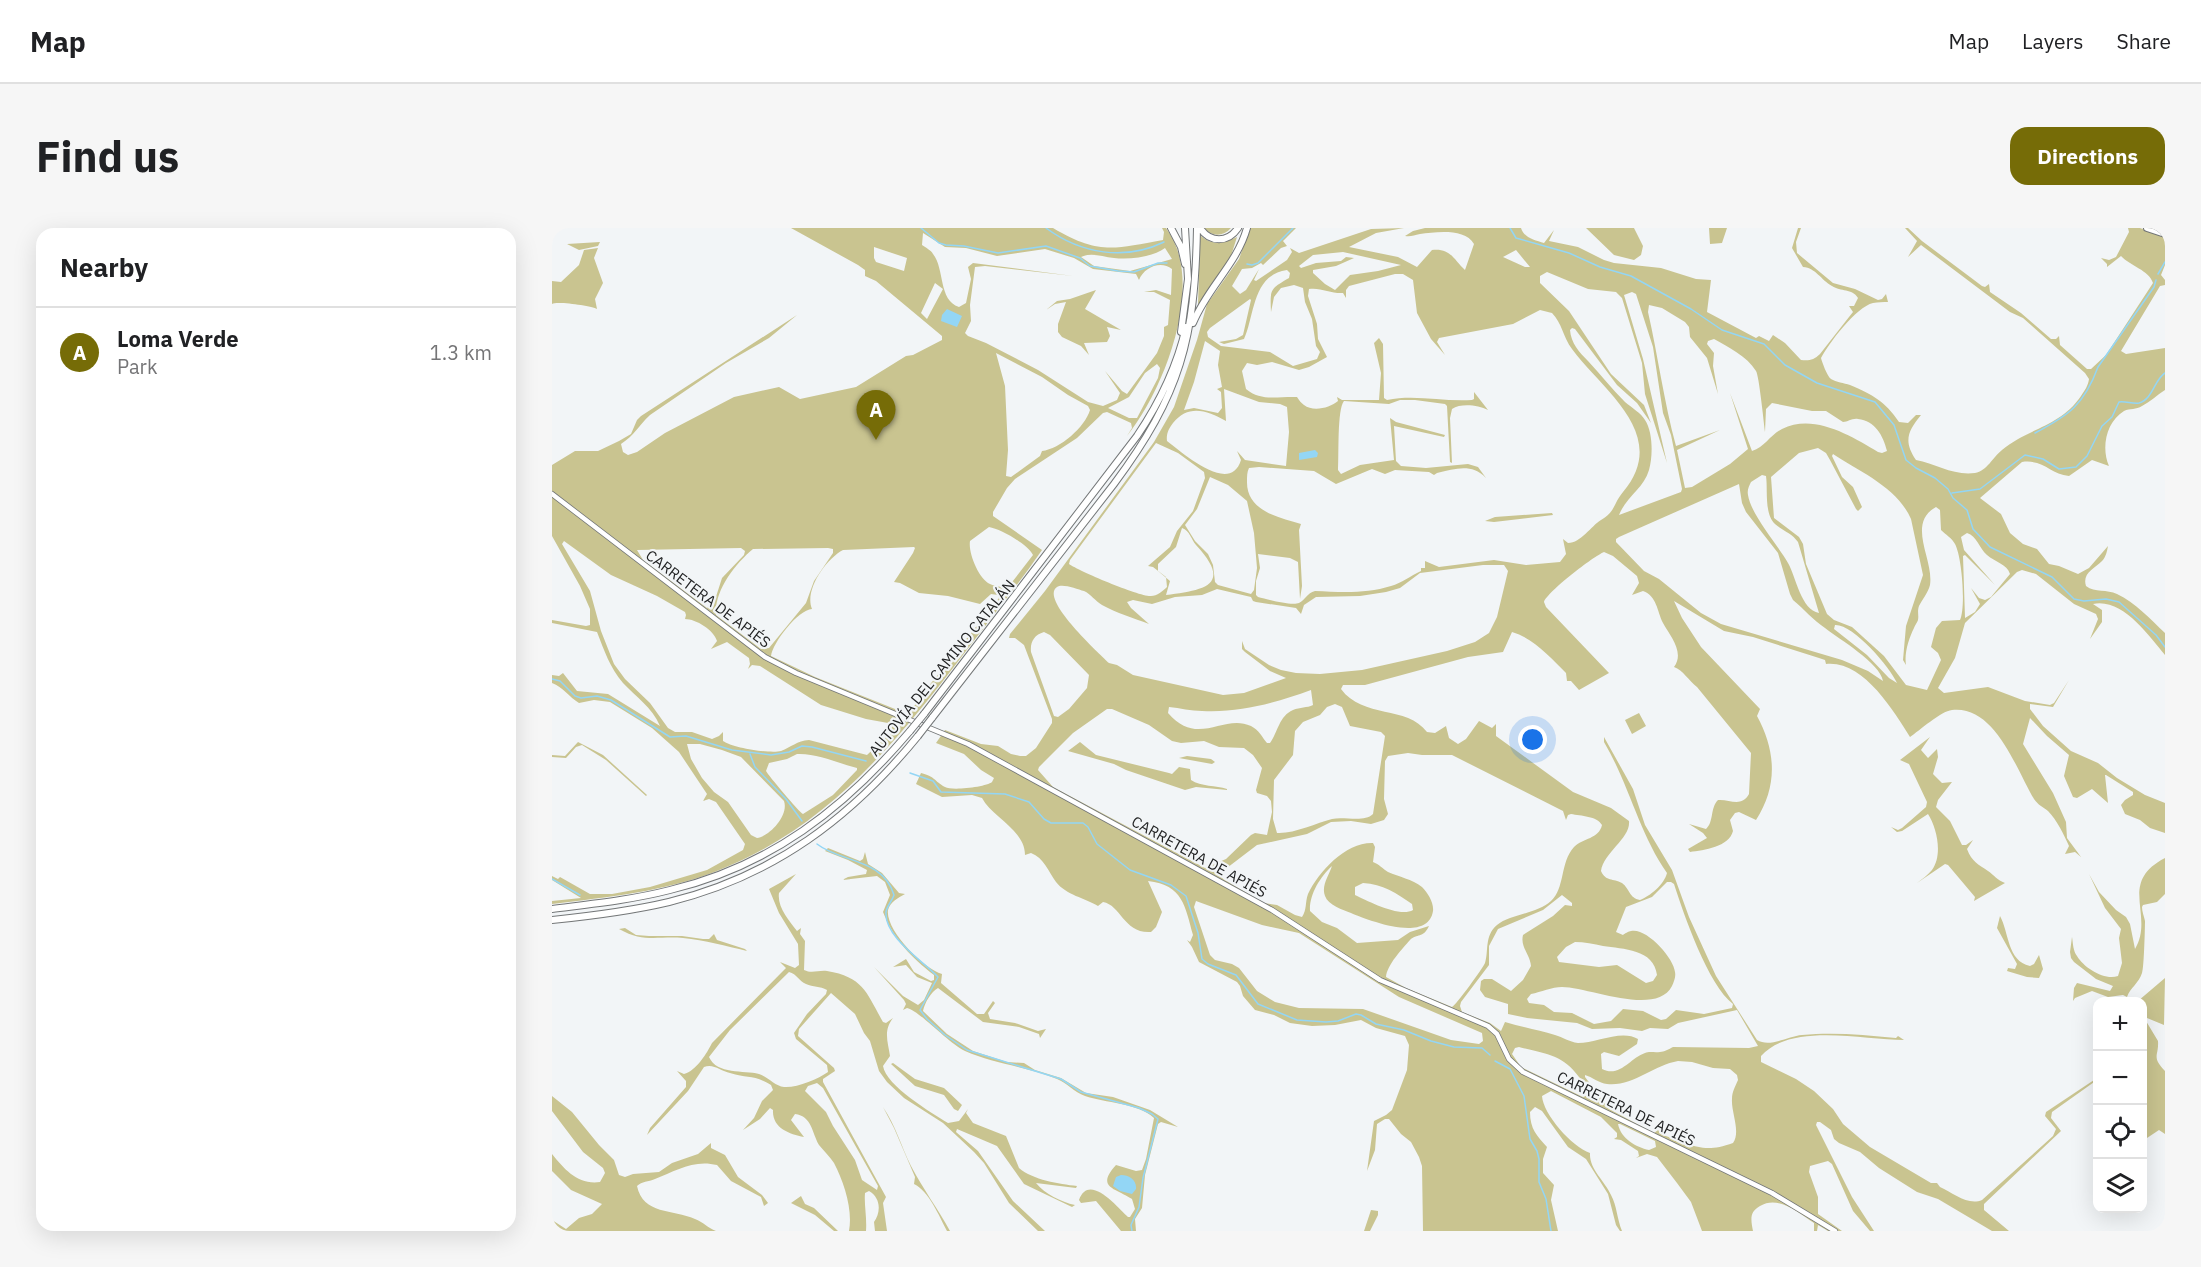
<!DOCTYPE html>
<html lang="en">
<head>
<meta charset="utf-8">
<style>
	:root { --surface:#fff; --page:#f6f6f6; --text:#202124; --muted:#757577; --line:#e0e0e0; --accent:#766c07 }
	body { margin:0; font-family:"IBM Plex Sans",sans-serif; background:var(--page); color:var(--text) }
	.controls { position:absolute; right:18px; bottom:18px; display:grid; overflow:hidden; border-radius:12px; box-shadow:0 6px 24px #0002 }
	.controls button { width:54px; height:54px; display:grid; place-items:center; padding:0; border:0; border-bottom:2px solid var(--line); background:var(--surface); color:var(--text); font:30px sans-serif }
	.you { position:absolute; left:981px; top:512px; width:21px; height:21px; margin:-15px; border:4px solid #fff; border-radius:50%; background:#1a73e8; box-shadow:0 0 0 9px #1a73e833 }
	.badge { display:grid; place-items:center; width:39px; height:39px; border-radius:50%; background:var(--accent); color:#fff; font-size:20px; font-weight:700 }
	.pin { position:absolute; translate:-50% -50px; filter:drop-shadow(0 2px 3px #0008) }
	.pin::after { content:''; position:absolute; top:32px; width:21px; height:18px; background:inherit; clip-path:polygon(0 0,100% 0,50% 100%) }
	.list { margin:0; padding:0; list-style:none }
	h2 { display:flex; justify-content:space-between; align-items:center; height:78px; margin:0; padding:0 24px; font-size:26px }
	h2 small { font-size:20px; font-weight:400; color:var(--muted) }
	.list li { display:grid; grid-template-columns:39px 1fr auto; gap:18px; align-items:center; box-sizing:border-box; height:90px; padding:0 24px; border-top:2px solid var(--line) }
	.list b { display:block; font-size:22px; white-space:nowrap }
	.list p { margin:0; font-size:20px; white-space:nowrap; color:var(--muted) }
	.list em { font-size:20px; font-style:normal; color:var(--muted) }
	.icon { flex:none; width:33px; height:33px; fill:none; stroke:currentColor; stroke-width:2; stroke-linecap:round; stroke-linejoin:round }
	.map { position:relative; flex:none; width:1613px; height:1003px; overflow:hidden; border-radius:18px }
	header { display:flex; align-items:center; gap:36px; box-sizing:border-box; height:84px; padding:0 30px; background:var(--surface); border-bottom:2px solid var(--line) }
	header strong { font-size:28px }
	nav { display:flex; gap:33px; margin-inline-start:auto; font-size:21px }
	.intro { display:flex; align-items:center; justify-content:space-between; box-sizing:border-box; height:144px; padding:0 36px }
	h1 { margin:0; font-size:42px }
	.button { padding:15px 27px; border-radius:18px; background:var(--accent); color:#fff; font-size:21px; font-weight:700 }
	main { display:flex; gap:36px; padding:0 36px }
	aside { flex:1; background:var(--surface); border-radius:18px; box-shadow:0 6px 24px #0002 }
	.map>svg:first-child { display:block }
</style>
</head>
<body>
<header>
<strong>Map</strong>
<nav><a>Map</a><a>Layers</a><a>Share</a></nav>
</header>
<div class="intro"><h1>Find us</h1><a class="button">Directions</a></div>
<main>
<aside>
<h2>Nearby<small></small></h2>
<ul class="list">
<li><span class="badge">A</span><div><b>Loma Verde</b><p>Park</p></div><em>1.3 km</em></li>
</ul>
</aside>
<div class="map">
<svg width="1613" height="1003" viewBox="0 0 1613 1003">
	<rect width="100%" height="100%" fill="#f2f5f7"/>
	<!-- green -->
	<path fill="#c9c490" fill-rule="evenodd" d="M 239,0 L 501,0 C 547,27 561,21 611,12 L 612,4 L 610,0 L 614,0 C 655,54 612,162 575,208 L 580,200 L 579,195 L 555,184 L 551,185 L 525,210 L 463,251 L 455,260 L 441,284 L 441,288 L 490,322 C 466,357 439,390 414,423 C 344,515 275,600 165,643 C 111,664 56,669 0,676 L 0,673 L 29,670 L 0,652 L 0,648 L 6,651 L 8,649 L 38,666 L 60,666 L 98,659 L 155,642 L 191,622 L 193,616 L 164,574 L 157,571 L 151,573 L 155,566 L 127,524 L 100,500 L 58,474 L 42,472 L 27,475 C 17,469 11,459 0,455 L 0,447 L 7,448 L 11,445 L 25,463 L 56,466 L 108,498 C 100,479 84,469 71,455 C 58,440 52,422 45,404 L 0,395 L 0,392 L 34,398 L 38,397 L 38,381 L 28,358 L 0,308 L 0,237 L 23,223 L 46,223 L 67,213 L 79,206 L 85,192 L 89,188 L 245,87 L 217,110 L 174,135 L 98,187 C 86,198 83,207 69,216 L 71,224 L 76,227 L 85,224 L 113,205 L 182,169 L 227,159 L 248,171 L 304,159 L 354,128 L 361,127 L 390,112 L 390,108 L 324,53 L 313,48 L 313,42 L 306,37 ZM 371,5 L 393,19 L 414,20 L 445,28 L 493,21 L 522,30 L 541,41 L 584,46 L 587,52 C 592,39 609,32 620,41 L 619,67 L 604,62 L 592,64 L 602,64 L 618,72 L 616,97 L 612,99 L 612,108 L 605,125 L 575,166 L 570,163 L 553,143 L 568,165 L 565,172 L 551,178 L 536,174 L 486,142 L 434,115 L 416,108 L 413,105 L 419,93 L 418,77 L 423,39 L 433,38 L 521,48 L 421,35 L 416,39 L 419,51 L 414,75 L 407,79 C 386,72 393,41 381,26 C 379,22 374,20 370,17 ZM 322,19 L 355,30 L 352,43 L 324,34 L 322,30 ZM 613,20 L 620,31 L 578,43 L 542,38 L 529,29 C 540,24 550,29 562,30 C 577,32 601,29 613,20 ZM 383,55 L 391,61 L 375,91 L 369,85 ZM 444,125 L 490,149 L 516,167 L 536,178 L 538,182 C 533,199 508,221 490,223 L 488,228 L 459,249 L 454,248 L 456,222 L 453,158 ZM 605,136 L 608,140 L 606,150 L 585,190 L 577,190 L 556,180 L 577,169 L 593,145 ZM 437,299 C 449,301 475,316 481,327 L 457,358 C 452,359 444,359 438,356 C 427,351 416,325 418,313 ZM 12,313 L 59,347 L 105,368 L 133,384 L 134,387 L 133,391 C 144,391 162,402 165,413 L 159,421 L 175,414 L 197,430 L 198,436 L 196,441 L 200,437 L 208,438 L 269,477 L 314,491 L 336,495 L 340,498 L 339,504 L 315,527 L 257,512 C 245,513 239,519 229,523 C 219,526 181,520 171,513 L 171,504 L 167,508 L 160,511 L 140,504 L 123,504 L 116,500 L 98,475 L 73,451 L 62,436 L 49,403 L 38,363 L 10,316 ZM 362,319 L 363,320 L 361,325 L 342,354 L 348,355 L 367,365 L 396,368 L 428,376 L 439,366 L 446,367 L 447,370 L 368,469 L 359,483 L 353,485 L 263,449 L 219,428 C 221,414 246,382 260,381 C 252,362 274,331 291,322 ZM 189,320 L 193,323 L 192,327 L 170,350 L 162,375 L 155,380 L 91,332 L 85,322 ZM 276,320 L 281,321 L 281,325 L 262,353 L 254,375 L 217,420 L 209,421 L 164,387 C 162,363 183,336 201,321 ZM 135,516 L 148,516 L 170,522 L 189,529 L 232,573 C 237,587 218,608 205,610 L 199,607 L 176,574 L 162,564 L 150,550 L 139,531 ZM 245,526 C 265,525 285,535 305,540 L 305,542 L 281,567 L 251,586 C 247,584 216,547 214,543 L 217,535 L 235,531 Z
		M 652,0 L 679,0 C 671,9 660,9 652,0 Z
		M 698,0 L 744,0 L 731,13 L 735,18 L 729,20 L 711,37 L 709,35 L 700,40 L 690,41 L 680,58 L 688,66 L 694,62 L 707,41 L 702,52 L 704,53 L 735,32 L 740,24 L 738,20 L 747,25 L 819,1 L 852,0 L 824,5 L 797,19 L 846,29 L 865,39 L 880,22 C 899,20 902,32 913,42 L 922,16 C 913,0 884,4 868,6 C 862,7 859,9 853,8 L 861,3 L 873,0 L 969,0 C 972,10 983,12 992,15 L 1002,2 L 997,13 L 1026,19 L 1052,32 L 1062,35 L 1109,40 L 1144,51 L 1159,52 L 1155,84 L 1204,110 L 1207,108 L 1217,113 L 1221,107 L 1233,115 L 1249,132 C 1257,133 1262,132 1268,126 L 1297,89 L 1301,84 L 1297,78 L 1302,78 L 1306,70 C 1300,60 1289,64 1280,58 C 1269,52 1264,40 1251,39 L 1240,20 L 1246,0 L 1249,0 L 1244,14 L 1245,25 L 1281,55 L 1303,61 L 1326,72 L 1330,71 L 1334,66 L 1336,74 C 1331,74 1326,74 1321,75 C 1304,79 1277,115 1269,130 C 1270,134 1275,148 1279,151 C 1284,154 1292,155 1298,157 C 1321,167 1333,173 1347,194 L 1356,195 L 1364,187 L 1369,187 C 1356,203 1351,213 1364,232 C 1384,236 1402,248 1423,245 C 1435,243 1441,229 1450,222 C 1476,200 1508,199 1529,168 C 1533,162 1536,158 1537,151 L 1533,145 L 1471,90 L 1458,84 L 1369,17 L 1356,29 L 1365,13 L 1353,0 L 1356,0 L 1370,13 L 1430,58 L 1433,59 L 1437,56 L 1438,64 L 1469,85 L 1499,111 L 1504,111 L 1507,108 L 1508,117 L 1535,141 L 1539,141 L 1554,127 L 1601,55 C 1597,42 1578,38 1569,28 L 1555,39 L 1555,36 L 1549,30 L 1557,32 L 1564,29 L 1577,4 L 1576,0 L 1588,0 L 1613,9 L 1613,37 L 1609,47 L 1613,52 L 1613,57 L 1608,58 L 1569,123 L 1574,126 L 1613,120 L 1613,162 C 1605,167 1598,174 1590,178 C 1584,182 1578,180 1572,183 C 1554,194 1549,220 1557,238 L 1540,232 L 1517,248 C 1498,246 1492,231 1470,234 L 1428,270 L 1449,286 L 1458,305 L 1471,316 L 1485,321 L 1497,336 L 1507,338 L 1526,346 L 1537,340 L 1556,318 C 1555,323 1554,329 1550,333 C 1542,341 1530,345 1534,358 C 1543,365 1555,361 1565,366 C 1583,374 1599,392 1613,405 L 1613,427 C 1596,407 1571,370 1541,376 L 1550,382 L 1550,394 L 1538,411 L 1546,391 L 1544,386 L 1522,376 L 1484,346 L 1470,342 L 1465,344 L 1413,395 L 1403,430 L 1386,460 L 1392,465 L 1436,459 L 1473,473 L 1498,477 L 1502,475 L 1517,452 L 1501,479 L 1478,476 L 1478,481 L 1491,498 L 1519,523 L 1546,535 L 1565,550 L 1593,567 L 1613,575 L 1613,605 L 1598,600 L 1588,592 L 1573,586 L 1569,577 L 1573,572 L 1581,567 L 1581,564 L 1554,547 L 1553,547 L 1556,575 L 1540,561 L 1525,570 L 1521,569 L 1512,548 L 1517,527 L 1495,508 L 1478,490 L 1471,516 L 1501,565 L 1514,594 L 1515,610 L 1529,629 L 1523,624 L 1513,626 L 1517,618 C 1512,607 1505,592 1496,583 C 1491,579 1486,577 1482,571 C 1464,541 1443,477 1400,482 C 1389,483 1367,503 1358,509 C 1341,482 1311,432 1274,436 L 1273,432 L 1267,430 L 1201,409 L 1172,403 L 1122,373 L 1130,390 L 1149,419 L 1208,481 L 1205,488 C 1224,523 1226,558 1204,592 L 1187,584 L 1183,585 L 1178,592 L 1181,603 C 1177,619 1152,622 1138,624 L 1136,621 L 1155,610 L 1151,605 L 1137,596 L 1154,601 C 1162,594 1158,580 1166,572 C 1178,571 1189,580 1197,566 L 1199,525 L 1145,459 C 1137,453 1131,442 1122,439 C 1133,424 1118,408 1111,395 C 1105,383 1105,368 1091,363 L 1080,367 L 1087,355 L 1085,348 L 1061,328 L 1052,324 C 1042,328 995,364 992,374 L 994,379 L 1057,445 L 1027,462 L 1019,453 L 1015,453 L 1014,445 C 999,430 981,410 960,404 L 951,424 L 916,429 L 813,457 L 791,457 L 789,461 C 811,491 855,477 875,504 L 883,505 L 894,498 L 897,510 L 906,516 L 914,511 L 927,493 L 940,500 L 944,496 L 944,508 L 1021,564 L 1059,580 L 1077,593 C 1079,610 1052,624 1049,643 C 1054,654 1061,650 1070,655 C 1078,661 1077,670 1088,672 C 1098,668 1112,657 1115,645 C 1087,605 1077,556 1052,514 L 1052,509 L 1081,561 L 1093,597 L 1120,642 L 1137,689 L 1164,748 L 1205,812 C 1218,820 1236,808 1250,807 C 1282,804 1312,807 1344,810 L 1346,808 L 1352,812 C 1312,812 1239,794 1209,828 L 1209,834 L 1244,851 L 1262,863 L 1281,881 L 1291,896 L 1318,919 L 1379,955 L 1385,955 L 1388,959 C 1401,965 1416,978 1430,972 L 1501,908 L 1504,901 L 1493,888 L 1494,884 L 1545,850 L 1545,852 L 1500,884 L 1499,890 L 1509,903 L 1432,976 L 1432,982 L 1457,1003 L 1440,1003 L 1386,971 L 1365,964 L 1327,940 L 1308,924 L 1287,915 L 1282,911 L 1279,902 L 1268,894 L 1265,894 L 1264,897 L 1300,969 L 1322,1003 L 1318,1003 L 1301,983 L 1280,936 L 1276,933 L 1258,938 L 1257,944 L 1266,969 L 1266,986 L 1290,1003 L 1276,1003 L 1266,997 L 1265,1003 L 1262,1003 L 1262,995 C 1246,985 1227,967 1208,978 C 1197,984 1199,992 1201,1003 L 1150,1003 L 1139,974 L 1125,955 L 1105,929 L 1095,926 L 1084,930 L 1087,928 L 1086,923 L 1069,912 L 1062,911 L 1065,909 L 1065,905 L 1049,889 L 999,863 L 990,868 C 991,886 1020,919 1038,925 C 1037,941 1053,953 1059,967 C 1065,978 1065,991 1070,1003 L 1068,1003 L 1064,997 L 1056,966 L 1034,931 L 1016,919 L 990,883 L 983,879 L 978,884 C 978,901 985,908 995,919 L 991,931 L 991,945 L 1002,957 L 999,972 L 1006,1003 L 871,1003 L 870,938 L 867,929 L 859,914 L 849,906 L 837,891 L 833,891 L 825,896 L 823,922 L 815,943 L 822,893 L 834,887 L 840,882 L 855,842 L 857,817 L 853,808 L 824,800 L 809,792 L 783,797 L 760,798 L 738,795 L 722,787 L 703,782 L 691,768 L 688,758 L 685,754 L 647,734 L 640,719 L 635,712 L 638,714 L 641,707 C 633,678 631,657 596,653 L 610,684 L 604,699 L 599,704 C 572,706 569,677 551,674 L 546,678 C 533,670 514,667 504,654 C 496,643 492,630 479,625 L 473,627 C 473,602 440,589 430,570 L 420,567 L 390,569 L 364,556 L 369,545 C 384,549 382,553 393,559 C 400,563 434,559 440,554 L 442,550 L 429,542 L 412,526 L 384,515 L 393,502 L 429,516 L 446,518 L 459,526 L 468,528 L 474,528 L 484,520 L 500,495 L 500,491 L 472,417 L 463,410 L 457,410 L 458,406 L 493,363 L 602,214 L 622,179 L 645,112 L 655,76 L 687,31 ZM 964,22 L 978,39 L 973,39 L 951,29 ZM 791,24 L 849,37 L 826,43 L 798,47 L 783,62 L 773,56 L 761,45 L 761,42 L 784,38 L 802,30 L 794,29 L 789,33 L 764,35 L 749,40 L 747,38 L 761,27 ZM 735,42 L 738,45 L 737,50 C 718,61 718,61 719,84 L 722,69 L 729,60 L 742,57 L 751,60 L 753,74 L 760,91 L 764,118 L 768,124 L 765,131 L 741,138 L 718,124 L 669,118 L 656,109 L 655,104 L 658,100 L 698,71 L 699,72 L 691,107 L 684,111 L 667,114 L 672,116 L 692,111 C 703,87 700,47 735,42 ZM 995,44 L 1036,61 L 1064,64 L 1070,70 L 1090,135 L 1093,166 L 1115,235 L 1091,131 L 1072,67 L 1080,64 L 1084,66 L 1101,119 L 1111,185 L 1119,207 L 1130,261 L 1129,264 L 1067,287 C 1074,269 1092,260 1097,242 C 1101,228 1101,204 1093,192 C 1089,185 1080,180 1073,174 C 1060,161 1048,146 1036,133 C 1027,124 1019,115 1018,102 L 1020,100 L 1023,101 L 1065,157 L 1085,175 L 1099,195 L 1092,177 L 1059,146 L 1017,83 L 988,55 L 988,48 ZM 843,46 L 851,46 L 861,52 L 865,85 L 879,111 L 893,127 L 885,114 L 887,110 L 961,96 L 988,82 L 1000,85 C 1010,95 1011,109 1020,121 C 1051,163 1119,207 1071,264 C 1061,276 1064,283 1049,292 C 1039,298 1029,315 1016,315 L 1011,311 L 1014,326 L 1008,334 L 974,337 L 942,332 L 887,339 L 873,333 L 873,340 L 869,340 L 869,343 C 858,348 850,355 839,358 C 814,366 788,364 763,363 C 755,365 753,372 747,375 C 739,378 715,371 706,369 L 704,367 L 704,353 L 708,340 L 706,326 L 738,330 L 746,334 L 748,371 L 750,358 L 747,302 L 749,296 C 726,289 694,283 695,253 C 695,248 695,244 697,240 L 707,239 L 762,243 L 784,256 L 820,241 L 833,246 L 843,242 L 877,244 L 882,247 L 885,245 C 904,241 919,235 934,250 L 926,239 L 916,236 L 874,240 L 849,238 L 844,233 L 842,198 L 892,209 L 893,207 L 844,194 L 838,190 L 842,232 L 808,237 L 789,246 L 786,242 C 787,228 785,181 792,173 L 837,176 L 848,172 L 863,172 L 893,176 L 895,178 L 898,234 L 900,235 L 898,190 L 900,181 C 909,175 926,177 936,182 L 922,164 L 922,171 L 920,172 C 891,174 863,166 835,172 L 832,170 L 831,116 L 827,110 L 822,115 L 829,145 L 827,172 L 790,172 L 785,169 L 786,173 C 778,180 761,184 752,177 C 749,175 747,172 745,169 C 727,168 709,174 694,161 L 690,143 L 695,135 L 705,137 L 720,134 L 747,142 L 757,139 L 775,129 L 766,111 L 765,96 L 756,68 L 757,61 C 768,59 780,66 791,65 L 794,70 L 794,62 L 797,58 ZM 1097,77 L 1110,80 L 1133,94 L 1137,99 L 1138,109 L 1155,130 L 1166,166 L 1161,138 L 1162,125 L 1155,116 L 1156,113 L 1162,111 C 1176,119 1195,128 1204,143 C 1207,147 1212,196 1213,204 L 1214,181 L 1220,175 L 1260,183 L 1274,183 L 1291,194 C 1296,194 1300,190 1306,191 C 1323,193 1331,207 1335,223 L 1330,225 L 1326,224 C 1299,208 1262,185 1230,201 C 1218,207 1213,219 1200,223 L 1178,165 L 1196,221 L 1178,236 L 1140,259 L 1133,260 L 1125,222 L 1168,202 L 1124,218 C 1112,174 1106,128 1096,84 ZM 653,113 L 668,123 L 666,137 L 670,159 L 665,161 L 669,164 L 670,180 L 666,185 L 642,180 L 632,182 L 642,154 ZM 672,161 L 707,174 L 728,176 L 735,179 L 737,204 L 734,238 L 693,232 L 685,223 L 689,232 C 678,268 630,224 615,213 C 614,206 617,200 621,195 C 636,176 655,182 674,193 ZM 604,215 L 626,225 L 652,244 L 653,250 L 641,283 L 625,303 L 618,319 L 596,338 L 601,339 L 614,349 L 615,359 C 611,363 605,368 599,368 C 588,369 527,343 517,336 L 518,332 ZM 1266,220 L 1274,225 L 1278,232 L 1304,281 L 1306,283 L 1310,279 L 1301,259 L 1290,249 L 1280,228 L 1281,226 C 1308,244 1345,259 1359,291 L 1371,347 L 1354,398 L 1351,432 L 1354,437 C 1352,425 1357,410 1362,400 C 1362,399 1366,393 1366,392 C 1367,387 1365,384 1367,378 C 1370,372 1376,365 1378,357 C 1382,331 1354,296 1384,279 L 1388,282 L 1389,302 C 1394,307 1400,310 1403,316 C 1410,329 1414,379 1408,392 L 1390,393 L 1384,400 L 1379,419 L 1386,425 L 1389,432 L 1375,462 L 1354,457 L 1332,428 L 1300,399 L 1282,392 L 1275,386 L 1254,336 L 1251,316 L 1247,309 L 1222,290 L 1219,249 L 1247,225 ZM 1210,247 L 1214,248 C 1216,261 1212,286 1223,296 C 1231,303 1240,305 1246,314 L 1267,385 C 1249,382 1244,349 1236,335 C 1226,317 1199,287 1196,267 C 1195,262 1197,258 1199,254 ZM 658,249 L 676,257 L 695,273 L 702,305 L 705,340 L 702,362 L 699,366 L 666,357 L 663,354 L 661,337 L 656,326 L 643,313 L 633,297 L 645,281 ZM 1187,256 L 1190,275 L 1194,284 L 1226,325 L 1238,366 L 1241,372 C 1252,381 1261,392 1273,400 C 1287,411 1328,435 1331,453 L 1316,443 L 1290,432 L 1169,396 L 1149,385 L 1107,351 L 1092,343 L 1064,314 L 1064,311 L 1067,309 ZM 630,300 C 638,303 639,311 644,317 C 682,358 651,362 614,367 L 618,353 L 606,343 L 606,336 L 624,319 ZM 1415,305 C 1425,308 1427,320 1435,327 C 1443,334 1455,336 1458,346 L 1439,369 L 1433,372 L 1427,370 L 1419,360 L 1428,376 L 1423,384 L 1413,390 L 1411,328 L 1413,327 L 1443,357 L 1412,322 L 1409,309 ZM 931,337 L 952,337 L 956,343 L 945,389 L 937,405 L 923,414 L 895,423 L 810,442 L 768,446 L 744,445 L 729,442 L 717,437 L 693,421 L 690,413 L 690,421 L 693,424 L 718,443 L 734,450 L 692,465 L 671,467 L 581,447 L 565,437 L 557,435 C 548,426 487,371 505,359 C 510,355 525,361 532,363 C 539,366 543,373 550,377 C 564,385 582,390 597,396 L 579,380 L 575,374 L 581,372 L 600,376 L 623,369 L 650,367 L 665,361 L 699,369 L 701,373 L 704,374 L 744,380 L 749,386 L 752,377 L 764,369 L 808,368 L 834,364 L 848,360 L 868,345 ZM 1283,397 C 1301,396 1338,439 1345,455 L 1337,450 L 1315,427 L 1282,401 ZM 492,404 L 498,407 L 537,447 L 535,460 L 517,481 L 506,489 L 502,488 L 479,424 C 478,414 482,407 492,404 ZM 759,462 L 761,477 C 755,480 748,479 741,482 C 727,488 726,504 718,515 L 715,515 C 710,509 707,502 699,498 C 671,485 646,520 616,485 L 617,479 C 628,480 639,483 650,483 C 688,485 723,475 759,462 ZM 783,476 L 790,479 L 798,498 L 829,504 L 833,508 L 821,586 C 812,595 792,588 780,591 C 764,595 742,606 725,605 L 721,591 L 722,552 L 741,527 L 743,503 L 751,494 L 768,487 L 775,479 ZM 555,481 L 560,481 L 597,497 L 620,513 L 629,515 L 652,513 L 667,519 L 692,520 L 701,527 L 710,540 L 704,562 L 705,565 L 715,568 L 719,573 L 720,584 L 715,607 L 703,605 L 699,607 L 674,631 L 653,640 L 501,559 L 486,542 L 487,539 L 521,505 ZM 856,525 L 870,527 L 900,527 L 1011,583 L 1014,592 L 1016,587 L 1019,586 C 1029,588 1045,588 1050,597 C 1047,611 1031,610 1022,619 C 1008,634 1013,661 999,673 C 985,686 958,686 945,697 C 932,708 937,723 933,735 C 931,740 904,777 900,779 L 854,760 L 834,749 C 835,737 850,721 858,712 C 865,705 871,711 877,698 L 858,704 L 846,712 L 805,715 L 785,700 L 770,694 L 758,683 C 757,667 768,649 780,638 C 777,647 769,658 773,668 C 776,677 791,682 799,685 C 816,692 876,716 881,683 C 882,675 876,665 870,659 C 860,651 847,649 836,644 C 831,641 827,636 821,634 L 823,619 L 821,615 C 794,614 767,643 756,666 C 753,674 755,682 750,689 L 743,687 L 725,677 L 712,675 L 671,651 L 667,646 L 705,617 L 755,606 L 779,594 L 799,593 L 819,596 L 832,592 L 836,586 L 832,571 L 833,533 L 836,528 ZM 1115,654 L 1119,654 L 1122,656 C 1132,687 1156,757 1181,776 L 1180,780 L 1152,786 L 1124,782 L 1114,791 L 1109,792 L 1091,783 L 1071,781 L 1059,793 L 1042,796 L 1020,785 L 1002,784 L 992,777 L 977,775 L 975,771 L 979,766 C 989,764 1000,759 1010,759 C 1037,759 1104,789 1120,758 C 1122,753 1124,749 1123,744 C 1122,730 1094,699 1079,703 C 1077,703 1072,706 1071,707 L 1064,704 L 1074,679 L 1100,669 ZM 811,655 C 831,656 844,665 860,676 L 861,682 C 848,690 816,673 803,667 L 803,659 ZM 1010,667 L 1020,675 L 1020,678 L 1013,677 L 1001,688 L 971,707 C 968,719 978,726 979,738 L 971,752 L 959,763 L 940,751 L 932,751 L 929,753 L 928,762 L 933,769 L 956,776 L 956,786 L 975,790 L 1025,795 L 1040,801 L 1068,800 L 1090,803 L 1098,800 L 1116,801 L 1126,795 L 1185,782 L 1206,818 L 1197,820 L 1121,819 C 1117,821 1112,824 1108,824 C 1102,825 1098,823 1093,825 C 1078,830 1068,850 1050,841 L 1049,826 L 1052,824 L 1067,828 L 1085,816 L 1086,811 C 1070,801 1044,815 1026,815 C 1017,814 1011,809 1003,807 C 987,802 970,799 953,794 L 949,803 L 938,795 L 910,784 L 908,778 L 909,774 L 937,737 L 937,718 L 946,701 L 991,682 ZM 644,673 L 710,697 L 747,705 L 847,769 L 930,805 L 931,813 L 927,816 L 899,812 L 811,781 L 747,780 L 723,774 L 705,763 L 687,740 L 680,736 L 663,732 L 658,727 L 642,679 ZM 1023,714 C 1032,714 1042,716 1051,718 C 1071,721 1102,721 1105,747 L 1101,753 L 1094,755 L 1065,737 L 1047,739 L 1007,734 L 1005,729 L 1014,719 ZM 967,819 C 994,826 1010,826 1027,849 C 1031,855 1035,860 1036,867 L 1031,869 L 969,839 L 960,826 L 963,820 ZM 1126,833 L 1140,834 L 1161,840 L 1178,841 L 1185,847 L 1186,852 C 1183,859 1180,864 1180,871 C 1179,884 1189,904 1181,915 C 1148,927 1140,915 1110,907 L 1106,902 L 1102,905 L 1057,881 L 1033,849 L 1033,847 C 1040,849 1047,855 1055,856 C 1080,859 1102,837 1126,833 ZM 1066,896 L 1068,896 L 1099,911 L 1103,913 L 1104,919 L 1097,922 C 1084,919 1069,911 1066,896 Z
		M 1034,0 L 1082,0 L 1091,18 L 1089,27 L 1082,32 L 1062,27 Z
		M 1157,0 L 1175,0 L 1170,15 L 1158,16 Z
		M 648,7 C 661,19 672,15 685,9 L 678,31 L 646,77 Z
		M 48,14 L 46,18 L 27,22 L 15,16 Z
		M 46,20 L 42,30 L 51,55 L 43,71 L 45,81 C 40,78 5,73 0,76 L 0,53 L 9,54 L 27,37 L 32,22 Z
		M 544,62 L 533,81 L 569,102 L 555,99 L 558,108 L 555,114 L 532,115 L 537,127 L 529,118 L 510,109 L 506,104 L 506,96 L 514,74 L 503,76 L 494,82 L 505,73 L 518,71 Z
		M 1000,285 L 1001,287 L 942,294 L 933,293 L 943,289 Z
		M 1087,485 L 1094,498 L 1080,506 L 1073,492 Z
		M 1378,509 L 1369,522 L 1376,530 L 1385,521 L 1386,529 L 1381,546 L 1390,555 L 1400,554 L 1386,572 L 1384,579 L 1398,593 L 1410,617 L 1414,617 L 1421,612 L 1415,621 C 1420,634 1426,636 1436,643 C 1442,647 1445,652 1453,655 L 1422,673 L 1423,669 L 1396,637 L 1393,636 L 1365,655 C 1370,651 1376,647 1380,642 C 1391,627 1385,600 1376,586 L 1350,603 L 1345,604 L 1339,599 L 1346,602 L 1350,600 L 1374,579 L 1375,574 L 1357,536 L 1348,532 Z
		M 26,514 L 51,527 L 95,567 L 94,568 L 54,532 L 30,517 L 24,519 L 14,530 L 0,529 L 0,527 L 13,528 Z
		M 528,514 L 544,527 L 617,545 L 620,546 L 627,539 L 638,541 L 639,552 C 649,559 664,557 675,561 L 675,562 L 644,559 L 633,562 L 574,542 L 562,536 L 516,523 Z
		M 635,528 L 659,531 L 663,534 L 660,536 L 627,530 Z
		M 276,620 L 308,633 L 311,631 L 313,624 L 316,636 L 330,645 L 347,665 L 353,666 C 346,670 338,674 336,682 C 333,702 372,741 390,746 L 389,755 L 425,786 L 432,786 L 441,773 L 443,775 L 436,785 L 438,791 L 463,795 L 486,803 L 494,801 L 488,810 L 487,806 L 467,799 L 431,794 L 386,760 C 379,764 373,774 371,783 L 395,806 L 421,823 L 455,834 L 472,835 L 483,842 L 509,850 L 534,865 L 561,869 L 598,882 L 626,899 L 609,894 L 606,896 L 593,947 L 590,980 L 583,991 L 584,1003 L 569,1003 L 544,973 L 529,975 L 527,972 C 537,944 566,980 576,989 L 578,989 L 583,981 L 580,971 C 564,960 543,960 564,937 L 584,943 L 590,942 L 594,931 L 602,890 C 586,875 553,875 533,868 C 522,864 515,855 505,851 C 476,839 443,836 413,823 C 396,815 368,783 355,780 L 351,782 L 354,776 L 352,772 L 322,739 L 351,768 L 366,777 L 372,772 L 380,755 L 365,749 L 354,737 L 341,739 L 354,731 L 362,744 L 379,753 L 382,752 L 382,747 C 359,729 342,712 331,684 L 338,667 L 333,654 L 325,648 L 290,652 L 296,649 L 314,646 L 315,642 L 296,632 L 273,623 Z
		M 1613,630 L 1613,666 L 1605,674 L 1591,677 L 1590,679 C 1590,684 1592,688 1593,693 C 1593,699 1592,741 1590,745 C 1587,755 1578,760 1575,769 L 1571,767 L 1556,769 L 1540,763 L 1523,770 L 1521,773 L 1522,760 L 1525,755 L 1558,763 L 1561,758 L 1544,751 L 1522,734 L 1519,730 L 1518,724 L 1520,709 C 1521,715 1521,723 1525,728 C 1532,740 1553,753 1566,748 L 1570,735 L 1567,710 L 1569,701 L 1553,680 L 1537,646 L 1547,664 L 1564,682 L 1574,689 L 1578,696 L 1583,721 C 1603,687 1565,655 1613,630 Z
		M 244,646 L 227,665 C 225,679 237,692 245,703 L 249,700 L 248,706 L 253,713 L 252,742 C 260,746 266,742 275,743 C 312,749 315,766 331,794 L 334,795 L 341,790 C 331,803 336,814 338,828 L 331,838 C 334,858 380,885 396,895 L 407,893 L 416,881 L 414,885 L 421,895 L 454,908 L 467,940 C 481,952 507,956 525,958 L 524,960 L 484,955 C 493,966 509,974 523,977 L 520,979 L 472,956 L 445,918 L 405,901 L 404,904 L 426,923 L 461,973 L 493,1003 L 486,1003 L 457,975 L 432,935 L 422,924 L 391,895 L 352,870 L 335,854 L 327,843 L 318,813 L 312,805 L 303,786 L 279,765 L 247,801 L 246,808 L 282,840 L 283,843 L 271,851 L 271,854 L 334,969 L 331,975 L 335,1003 L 323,1003 L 322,994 C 329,984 329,970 317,963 L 313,965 C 312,977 315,989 314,1003 L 297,1003 C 301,982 292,954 282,935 C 278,929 272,923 267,917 C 260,905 260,888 243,886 L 239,892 L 252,909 C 237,906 220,900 221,882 L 218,880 L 208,891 L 191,902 L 202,890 L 210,873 L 221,862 L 219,857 C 201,846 196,851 178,845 C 169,843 161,835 152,839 L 136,863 L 95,907 L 98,900 L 134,859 L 134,853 L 125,843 L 132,846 C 144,843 155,825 160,815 L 231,743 L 234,740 L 228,734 L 243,740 L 247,737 L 246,716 L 227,685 L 217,661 ZM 237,744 C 245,746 247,753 254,756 C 261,759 268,758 275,762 L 274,766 L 255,786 L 242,805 L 244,811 L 275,837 L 276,844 C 266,851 245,860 232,859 C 223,858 216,849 207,846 C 192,842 165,847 157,829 L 178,802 ZM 265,855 L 271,860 L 326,958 L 325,962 L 310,952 L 303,932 L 281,898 L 274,884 L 253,863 L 256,858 Z
		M 1448,688 C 1457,704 1455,733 1478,738 L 1482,736 L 1487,727 L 1491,741 L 1487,750 L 1475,749 L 1455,743 L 1456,740 L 1463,741 L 1465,736 L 1445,700 Z
		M 73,700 L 84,707 L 97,708 L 130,708 L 151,711 L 157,711 L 162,706 L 165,712 L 193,721 L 195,723 C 174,718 153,712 131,710 C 105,708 92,715 67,701 Z
		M 1613,750 L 1612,797 L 1595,790 L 1594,793 L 1606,813 C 1607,829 1599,828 1613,843 L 1613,906 L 1607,902 L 1595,910 L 1590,903 L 1590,774 L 1586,773 Z
		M 341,835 L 363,851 L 392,860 L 410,877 L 406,883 L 402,881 L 392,867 L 363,858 L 339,836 Z
		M 0,868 L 20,884 L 47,917 L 62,932 L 67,947 L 73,949 L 81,946 L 107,944 L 120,935 L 146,926 L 159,915 L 159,920 L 173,927 L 186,949 L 210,967 L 216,975 L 212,978 L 209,969 L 179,953 L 165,937 C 142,931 123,943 103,951 C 96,954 90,953 85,958 C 91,987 121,981 143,991 C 151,994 156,1000 164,1003 L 0,1003 L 0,992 L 14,1001 L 27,990 L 40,986 L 50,976 L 19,962 L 0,943 L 0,926 C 13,942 26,957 48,954 L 53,945 L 51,940 L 31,924 L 0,883 Z
		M 331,879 C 344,898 349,918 359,938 C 371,961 386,981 398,1003 L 395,1003 C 387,988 377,963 362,956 L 363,949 L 342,900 Z
		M 249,968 L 253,976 L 262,980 L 286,1003 L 282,1003 L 263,987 L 239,975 Z
		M 819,982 L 826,983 L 826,987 L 818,1003 L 812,1003 Z"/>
	<!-- water -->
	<path fill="#93d6f5" d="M 395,81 L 410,88 L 405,99 L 389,93 L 390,87 Z
		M 763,222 L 766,225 L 765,229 L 747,232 L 747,225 Z
		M 569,947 C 577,947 585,952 584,961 L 580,966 L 568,963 L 561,958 L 564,949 Z"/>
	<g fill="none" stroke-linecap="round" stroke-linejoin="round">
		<!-- stream -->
		<path stroke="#93d6f5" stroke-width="1.5" d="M 369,0 L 387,15 L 394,17 L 412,18 L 446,25 L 494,18 L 528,30 L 538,38 L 566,43 L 582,44 L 606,35 L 615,35
			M 494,0 C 529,26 573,33 612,14
			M 958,0 L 964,10 L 1017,25 L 1048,39 L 1079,48 L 1139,81 L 1170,102 L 1212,116 L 1233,137 L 1265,155 L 1323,174 L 1342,197 L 1354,232 L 1364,240 L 1383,250 L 1396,261 L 1401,270 L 1415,282 L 1421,301 L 1438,319 L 1500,349 L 1522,371 L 1532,373 L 1554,371 L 1567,374 L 1604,407 L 1613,419
			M 695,36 L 700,37 L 706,35 L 741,0
			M 1606,46 L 1613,34
			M 1483,205 C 1517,187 1532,177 1546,139 L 1602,59 L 1604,52
			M 1400,265 L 1428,261 L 1473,227 L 1491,231 L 1507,241 L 1524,239 L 1535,228 L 1550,198 L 1560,189 L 1567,174 C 1573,173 1581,176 1587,175 C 1601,171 1602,152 1613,145
			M 0,451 L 8,453 L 23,468 L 29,470 L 45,468 L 59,472 L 118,509 L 134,508 L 180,522 L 219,527 L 237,524 L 250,518 L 260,519 L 314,533
			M 198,526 L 203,539 L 234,571 L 250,593
			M 358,545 L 381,553 L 389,564 L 453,566 L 477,574 L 492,591 L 499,595 L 531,595 L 536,599 L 545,616 L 578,642 L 619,657 L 634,668 L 646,705 L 650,731 L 656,736 L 684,747 L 706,776 L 745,792 L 774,794 L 786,793 L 804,786 L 809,787 L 824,796 L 852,802 L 879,813 L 902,819 L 930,820 L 938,827
			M 265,616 C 289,635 331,630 342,667 C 340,673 335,678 334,684 C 332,709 371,733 386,749 L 368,782 L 375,791 L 393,807 L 415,822 L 509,851 L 529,864 L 587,880 L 600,886 L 606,891 L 591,950 L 587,979 L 579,997 L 580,1003
			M 0,651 L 28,667
			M 943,833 L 958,841 L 972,868 L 978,911 L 985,923 L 987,931 L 987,954 L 994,971 L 999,1003"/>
		<defs>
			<path id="tertiary" d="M 0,266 L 213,429 L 244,445 L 416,516 L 720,682 L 828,752 L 936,798 L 945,806 L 957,831 L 971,844 L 1220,965 L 1283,1003"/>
			<path id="trunk" d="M 1595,0 L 1613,6"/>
			<path id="motorway" d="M 619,0 L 629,19 L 633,36
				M 648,0 C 658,15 676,15 686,0
				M 641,95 C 655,60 685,36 695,0
				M 629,104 L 636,51 L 633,0
				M 372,486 L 585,208 C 608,174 625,139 634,99
				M 380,490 L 562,256 C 629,166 643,111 645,0
				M 0,681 C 39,676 79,672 118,662 C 218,638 292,581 358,503
				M 0,692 C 39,688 79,683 117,674 C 222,648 299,590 366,508"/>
		</defs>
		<!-- tertiary casing -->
		<use href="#tertiary" stroke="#747778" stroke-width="6"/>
		<!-- trunk casing -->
		<use href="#trunk" stroke="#747778" stroke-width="8"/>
		<!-- motorway casing -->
		<use href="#motorway" stroke="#747778" stroke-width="8"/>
		<!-- tertiary -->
		<use href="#tertiary" stroke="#fff" stroke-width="4.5"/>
		<!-- trunk -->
		<use href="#trunk" stroke="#fff" stroke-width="6"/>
		<!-- motorway -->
		<use href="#motorway" stroke="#fff" stroke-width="6"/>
		<defs>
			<path id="motorway-bridge" d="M 358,503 L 372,486
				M 366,508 L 380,490"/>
		</defs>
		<!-- motorway-bridge casing -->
		<use href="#motorway-bridge" stroke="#747778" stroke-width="8" stroke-linecap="butt"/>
		<!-- motorway-bridge -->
		<use href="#motorway-bridge" stroke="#fff" stroke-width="6"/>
	</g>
	<g text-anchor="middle" stroke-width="4.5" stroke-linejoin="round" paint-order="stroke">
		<!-- street labels -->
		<g font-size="15" fill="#232425" stroke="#f2f5f7">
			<text transform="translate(156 371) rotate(37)" y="5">CARRETERA DE APIÉS</text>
			<text transform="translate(390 440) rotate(-51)" y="5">AUTOVÍA DEL CAMINO CATALÁN</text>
			<text transform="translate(647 629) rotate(29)" y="5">CARRETERA DE APIÉS</text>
			<text transform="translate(1074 881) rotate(26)" y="5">CARRETERA DE APIÉS</text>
		</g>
	</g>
</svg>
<div class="controls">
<button>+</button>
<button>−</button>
<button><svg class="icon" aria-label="locate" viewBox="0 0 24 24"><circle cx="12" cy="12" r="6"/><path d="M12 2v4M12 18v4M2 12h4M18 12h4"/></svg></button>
<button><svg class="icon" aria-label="layers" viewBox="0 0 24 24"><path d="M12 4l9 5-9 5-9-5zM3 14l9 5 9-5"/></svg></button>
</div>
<div class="you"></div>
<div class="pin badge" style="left:324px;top:212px">A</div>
</div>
</main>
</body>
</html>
